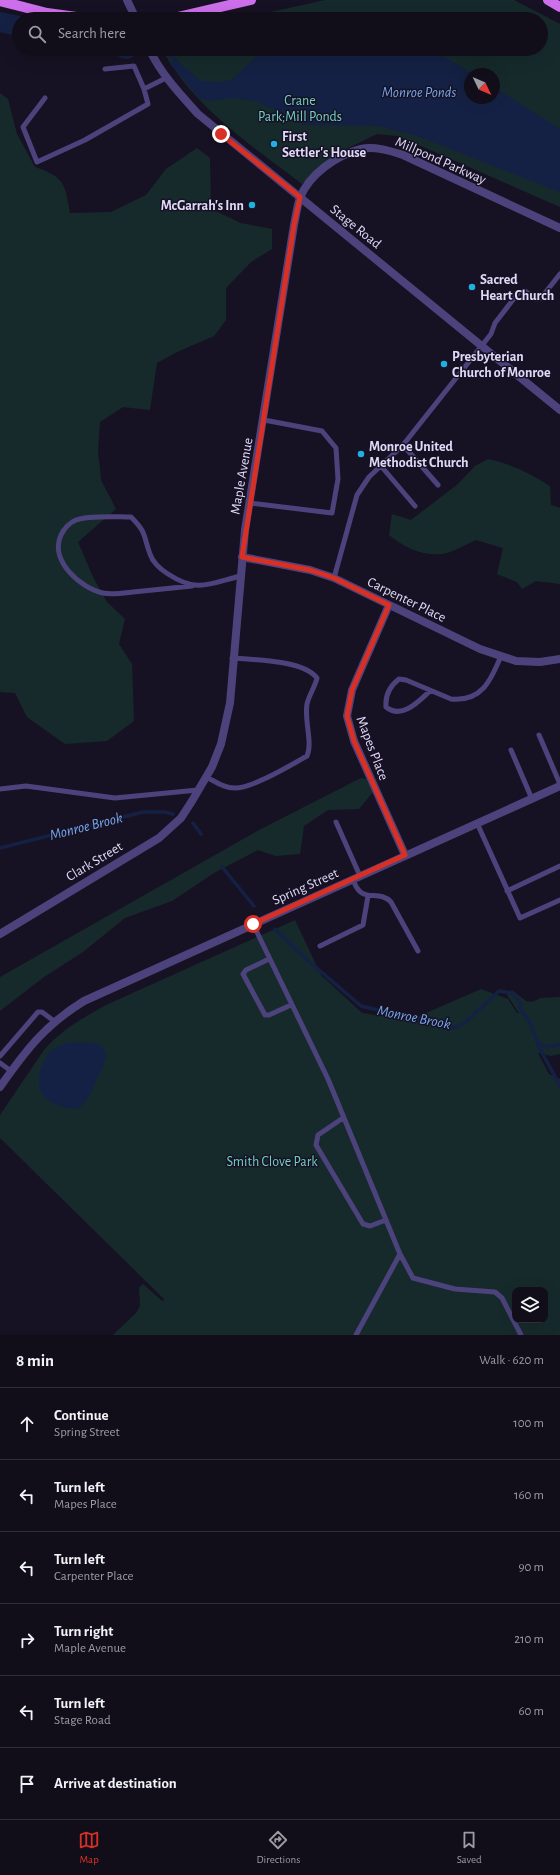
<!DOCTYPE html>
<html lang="en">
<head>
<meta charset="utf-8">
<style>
	:root { --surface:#110e1a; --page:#1a1723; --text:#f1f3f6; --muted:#9c9ca2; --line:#302e39; --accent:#d93025 }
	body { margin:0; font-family:"Alegreya Sans",sans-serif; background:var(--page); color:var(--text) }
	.controls { position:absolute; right:12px; bottom:12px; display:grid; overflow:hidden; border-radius:8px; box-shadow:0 4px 16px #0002 }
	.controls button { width:36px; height:36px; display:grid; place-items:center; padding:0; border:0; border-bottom:1px solid var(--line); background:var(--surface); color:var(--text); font:20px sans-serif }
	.compass { position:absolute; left:464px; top:68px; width:36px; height:36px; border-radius:50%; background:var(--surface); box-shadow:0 4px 16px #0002; rotate:134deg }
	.stop { position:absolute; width:12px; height:12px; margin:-9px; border:3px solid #d93025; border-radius:50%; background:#fff }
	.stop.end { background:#d93025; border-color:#fff; box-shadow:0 1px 4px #0008 }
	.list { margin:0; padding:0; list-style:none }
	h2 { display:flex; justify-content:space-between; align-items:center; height:52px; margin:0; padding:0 16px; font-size:17px }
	h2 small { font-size:13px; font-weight:400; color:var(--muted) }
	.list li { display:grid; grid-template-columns:26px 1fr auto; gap:12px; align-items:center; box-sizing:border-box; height:72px; padding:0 16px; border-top:1px solid var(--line) }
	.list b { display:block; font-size:15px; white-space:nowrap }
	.list p { margin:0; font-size:13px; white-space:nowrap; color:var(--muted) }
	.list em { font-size:13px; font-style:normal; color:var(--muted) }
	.icon { flex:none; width:22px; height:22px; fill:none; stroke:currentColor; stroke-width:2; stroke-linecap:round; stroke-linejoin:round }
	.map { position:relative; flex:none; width:560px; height:1335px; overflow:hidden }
	.search { position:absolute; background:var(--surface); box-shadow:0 4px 16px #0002; left:12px; right:12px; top:12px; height:44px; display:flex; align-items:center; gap:10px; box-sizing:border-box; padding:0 14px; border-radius:22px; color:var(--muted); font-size:15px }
	.sheet { height:484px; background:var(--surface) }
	nav { display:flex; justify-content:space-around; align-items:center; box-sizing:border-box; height:56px; border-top:1px solid var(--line); background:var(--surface); font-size:11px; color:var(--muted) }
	nav a { display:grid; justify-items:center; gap:2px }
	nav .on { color:var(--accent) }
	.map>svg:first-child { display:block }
</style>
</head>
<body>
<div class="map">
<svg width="560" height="1335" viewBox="0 0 560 1335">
	<rect width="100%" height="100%" fill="#171223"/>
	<!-- green -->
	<path fill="#162a2c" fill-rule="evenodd" d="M 325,0 L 514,0 L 560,24 L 560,207 L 398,136 L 377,134 L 342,151 L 302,184 C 251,145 193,107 162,49 L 541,49 L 541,19 L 239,19 ZM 470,74 L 494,74 L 494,98 L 470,98 Z
		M 0,93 L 8,99 L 17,134 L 35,167 C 64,177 65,183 70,213 L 111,212 L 146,195 L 166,169 L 197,148 L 210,158 L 211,209 L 241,223 L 272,229 L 272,249 L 251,262 L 226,288 L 226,320 L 214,336 L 177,352 L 157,363 L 150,410 L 123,407 L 100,422 L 98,451 L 101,480 L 116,509 L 78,542 L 93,577 L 107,602 L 125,619 L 119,644 L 132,664 L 134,721 L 107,741 L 65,744 L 27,717 L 15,693 L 0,692 Z
		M 488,459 C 511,464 530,473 550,486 L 551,505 L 560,508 L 560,584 L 536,581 L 522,589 L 517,582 L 497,574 L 503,548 L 476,540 C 467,544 457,550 447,553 C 425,558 405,548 389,535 L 392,514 L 411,520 L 458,484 L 475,466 Z
		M 361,778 L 366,779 L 373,792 L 359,809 L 328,810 L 304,826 L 300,854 L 276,856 L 258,850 L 214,873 L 172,901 L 125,918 L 83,952 L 44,977 L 0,1011 L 0,977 L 259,830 Z
		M 295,920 L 321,975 L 362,1013 L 410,1020 L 481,989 L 508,999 L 517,1013 L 519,1013 L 507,995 L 512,990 L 526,1001 L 532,1002 L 541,998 L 560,997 L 560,1054 L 551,1056 L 538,1053 L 549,1074 L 560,1079 L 560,1335 L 113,1335 L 136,1313 L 140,1306 L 139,1288 L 143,1284 L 161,1300 L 163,1301 L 164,1299 L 0,1138 L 0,1115 L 44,1050 C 61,1030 83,1018 106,1005 ZM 515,1290 L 545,1290 L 545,1320 L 515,1320 Z"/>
	<!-- water -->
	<path fill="#152144" d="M 265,49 L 431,49 L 473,74 L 470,74 L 470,98 L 494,98 L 494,87 L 560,129 L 560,192 L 417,136 L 378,126 L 305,125 L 255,101 L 231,98 L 211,101 L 200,99 L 170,64 L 175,59 L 201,81 L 221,82 L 231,80 Z
		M 69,1042 L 95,1043 L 102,1046 L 106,1055 C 105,1064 100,1072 96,1081 C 92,1090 89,1100 80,1107 C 72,1113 50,1103 44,1097 C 33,1086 42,1055 55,1048 C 59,1045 65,1044 69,1042 Z"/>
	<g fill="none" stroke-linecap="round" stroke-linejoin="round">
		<!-- stream -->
		<path stroke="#152144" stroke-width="3.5" d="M 165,49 L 178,63
			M 193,823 L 201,834
			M 0,848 L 143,812 L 164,812 L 173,814
			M 222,867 L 254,906
			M 275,929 L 304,957 L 361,1006 L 453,1028 L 465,1023 L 499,991 L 511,993 L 519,1000 L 521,1010 L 530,1023 L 539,1047 L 560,1086
			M 538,1043 L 547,1047 L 560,1045"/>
		<!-- river -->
		<path stroke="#152144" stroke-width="20" d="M 0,22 L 19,26
			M 125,49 L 127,49"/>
		<!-- service -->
		<path stroke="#4d437c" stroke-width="5" d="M 105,69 L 134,66 L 144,89 L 166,78
			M 45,98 L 23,127 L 37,162 L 85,140 L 148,104 L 144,89
			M 403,445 L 438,485
			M 381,466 L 415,506
			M 250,503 L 332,513 L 338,479 L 336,448 L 322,431 L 264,420
			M 334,578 L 357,495 L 369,477 L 403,445 L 491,334 L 495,323 L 519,292 L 525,291 L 536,299 L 541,298 L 560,274
			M 192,586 C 172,588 153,590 133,592 C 124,593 112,595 103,593 C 80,588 49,560 61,535 C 64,529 69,523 76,520 C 89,515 116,517 131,517 C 147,533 143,535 150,554 C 153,563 160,569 168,574 C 197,593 209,584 240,576
			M 430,691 C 419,701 402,720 386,707 C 385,696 390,686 399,679 L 406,680 L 451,699 C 482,702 491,680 501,656
			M 539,735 L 560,784
			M 511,750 L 532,799
			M 206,777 C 216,782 224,788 235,788 C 253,788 291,765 307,756 C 313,743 304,720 307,704 C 309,695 315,687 317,678 C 303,660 255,660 232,658
			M 0,789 L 26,786 L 115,798 L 198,790
			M 336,822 L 360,876
			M 477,823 L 520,918 L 560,900
			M 353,879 C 361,906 378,888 391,902 L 418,951
			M 507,891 L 560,866
			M 253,924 L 328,1079 L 400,1254 L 413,1278 L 455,1289 L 495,1292 L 502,1298 L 521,1335
			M 320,946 L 363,925 L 368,896
			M 269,959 L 246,970 L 243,974 L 265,1015 L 269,1015 L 291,1005
			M 0,1056 L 38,1012 L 42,1012 L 54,1021
			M 0,1063 L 11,1071
			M 343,1118 L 318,1135 L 316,1145 L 363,1224 L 370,1226 L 386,1220
			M 356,1335 L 400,1254"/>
		<!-- minor -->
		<path stroke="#4d437c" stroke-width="8" d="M 149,49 C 162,75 178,92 198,114 L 560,410
			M 242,557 L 310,570 L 334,578 L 480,649 L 516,661 L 540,662 L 560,659
			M 389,605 L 352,690 L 347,716 L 354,741 L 405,855
			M 0,934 L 159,838 L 181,818 L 192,801 L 212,767 L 221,744 L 230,703 L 245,530 L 294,225 C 296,216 297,206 300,198 C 309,174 337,155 361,149 C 375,146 390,151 403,155 L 560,228"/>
		<!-- tertiary -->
		<path stroke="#4d437c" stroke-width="8" d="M 127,0 L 136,19
			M 0,1087 C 26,1050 45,1025 84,1001 L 560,786"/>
		<!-- primary -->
		<path stroke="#cd6feb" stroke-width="10" d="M 548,0 L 560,7
			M 0,1 L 47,13 L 91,19
			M 169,19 L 251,0"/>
	</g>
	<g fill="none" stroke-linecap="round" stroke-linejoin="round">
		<!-- route -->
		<path stroke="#d93025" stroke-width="5" d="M 221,134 L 300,197 L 294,225 L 242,557 L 310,570 L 334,578 L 389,605 L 352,690 L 347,716 L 354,741 L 405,855 L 253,924"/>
	</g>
	<!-- markers -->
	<g fill="#1fb2e0" stroke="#171223" stroke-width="1.5">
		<circle cx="274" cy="144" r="4"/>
		<circle cx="252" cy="205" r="4"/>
		<circle cx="472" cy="287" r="4"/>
		<circle cx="444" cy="364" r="4"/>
		<circle cx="361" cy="454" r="4"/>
	</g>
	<g text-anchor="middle" stroke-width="3" stroke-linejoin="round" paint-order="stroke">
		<!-- park labels -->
		<g font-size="14" fill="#6fd0c5" stroke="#171223">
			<text x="300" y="105">Crane<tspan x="300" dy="16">Park;Mill Ponds</tspan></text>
			<text x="272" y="1166">Smith Clove Park</text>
		</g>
		<!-- poi labels -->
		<g font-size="14" font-weight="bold" fill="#e1d9fa" stroke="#171223" text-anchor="start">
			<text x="282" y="141">First<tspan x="282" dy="16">Settler's House</tspan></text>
			<text x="244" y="210" text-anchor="end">McGarrah's Inn</text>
			<text x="480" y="284">Sacred<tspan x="480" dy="16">Heart Church</tspan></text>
			<text x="452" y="361">Presbyterian<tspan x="452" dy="16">Church of Monroe</tspan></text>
			<text x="369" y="451">Monroe United<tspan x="369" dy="16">Methodist Church</tspan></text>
		</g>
		<!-- street labels -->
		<g font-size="14" fill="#e1d9fa" stroke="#171223">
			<text transform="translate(441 160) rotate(24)" y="5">Millpond Parkway</text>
			<text transform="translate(356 226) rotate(39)" y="5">Stage Road</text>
			<text transform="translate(241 476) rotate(-80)" y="5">Maple Avenue</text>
			<text transform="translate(407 599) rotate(26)" y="5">Carpenter Place</text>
			<text transform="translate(373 748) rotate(69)" y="5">Mapes Place</text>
			<text transform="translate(94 861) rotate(-31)" y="5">Clark Street</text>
			<text transform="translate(305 886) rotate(-24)" y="5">Spring Street</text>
		</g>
		<!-- water labels -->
		<g font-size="15" font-style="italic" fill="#75a5ec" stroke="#171223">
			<text x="419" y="97">Monroe Ponds</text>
			<text transform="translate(86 826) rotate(-14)" y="5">Monroe Brook</text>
			<text transform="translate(414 1017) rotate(11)" y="5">Monroe Brook</text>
		</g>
	</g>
</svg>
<div class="controls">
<button><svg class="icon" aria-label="layers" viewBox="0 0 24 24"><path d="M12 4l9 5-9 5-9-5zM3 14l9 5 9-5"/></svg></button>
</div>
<svg class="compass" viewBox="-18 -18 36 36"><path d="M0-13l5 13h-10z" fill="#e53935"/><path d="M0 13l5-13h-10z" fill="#9c9ca2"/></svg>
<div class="stop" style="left:253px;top:924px"></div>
<div class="stop end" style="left:221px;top:134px"></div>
<div class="search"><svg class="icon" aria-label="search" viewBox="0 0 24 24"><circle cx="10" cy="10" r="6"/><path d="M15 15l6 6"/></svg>Search here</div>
</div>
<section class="sheet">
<h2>8 min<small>Walk · 620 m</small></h2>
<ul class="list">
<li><svg class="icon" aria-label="ahead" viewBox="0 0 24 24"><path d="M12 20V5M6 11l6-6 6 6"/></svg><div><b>Continue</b><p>Spring Street</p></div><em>100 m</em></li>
<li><svg class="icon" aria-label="left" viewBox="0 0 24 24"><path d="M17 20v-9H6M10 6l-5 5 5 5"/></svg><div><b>Turn left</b><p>Mapes Place</p></div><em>160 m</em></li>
<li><svg class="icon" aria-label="left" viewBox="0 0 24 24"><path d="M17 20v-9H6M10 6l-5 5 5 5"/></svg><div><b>Turn left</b><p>Carpenter Place</p></div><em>90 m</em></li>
<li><svg class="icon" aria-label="right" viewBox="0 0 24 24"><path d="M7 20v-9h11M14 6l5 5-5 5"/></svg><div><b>Turn right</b><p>Maple Avenue</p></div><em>210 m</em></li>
<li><svg class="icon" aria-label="left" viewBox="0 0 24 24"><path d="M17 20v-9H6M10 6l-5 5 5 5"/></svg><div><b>Turn left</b><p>Stage Road</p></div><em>60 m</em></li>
<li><svg class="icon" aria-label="arrive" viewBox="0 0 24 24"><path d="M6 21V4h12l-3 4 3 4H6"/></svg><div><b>Arrive at destination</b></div></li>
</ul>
</section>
<nav>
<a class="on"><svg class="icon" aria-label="map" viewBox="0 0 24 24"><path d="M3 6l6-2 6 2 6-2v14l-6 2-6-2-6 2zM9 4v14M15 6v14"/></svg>Map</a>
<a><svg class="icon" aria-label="directions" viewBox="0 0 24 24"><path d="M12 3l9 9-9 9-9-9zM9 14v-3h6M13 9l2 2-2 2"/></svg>Directions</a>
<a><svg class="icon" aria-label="saved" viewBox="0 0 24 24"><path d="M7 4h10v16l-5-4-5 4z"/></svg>Saved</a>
</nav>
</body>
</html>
